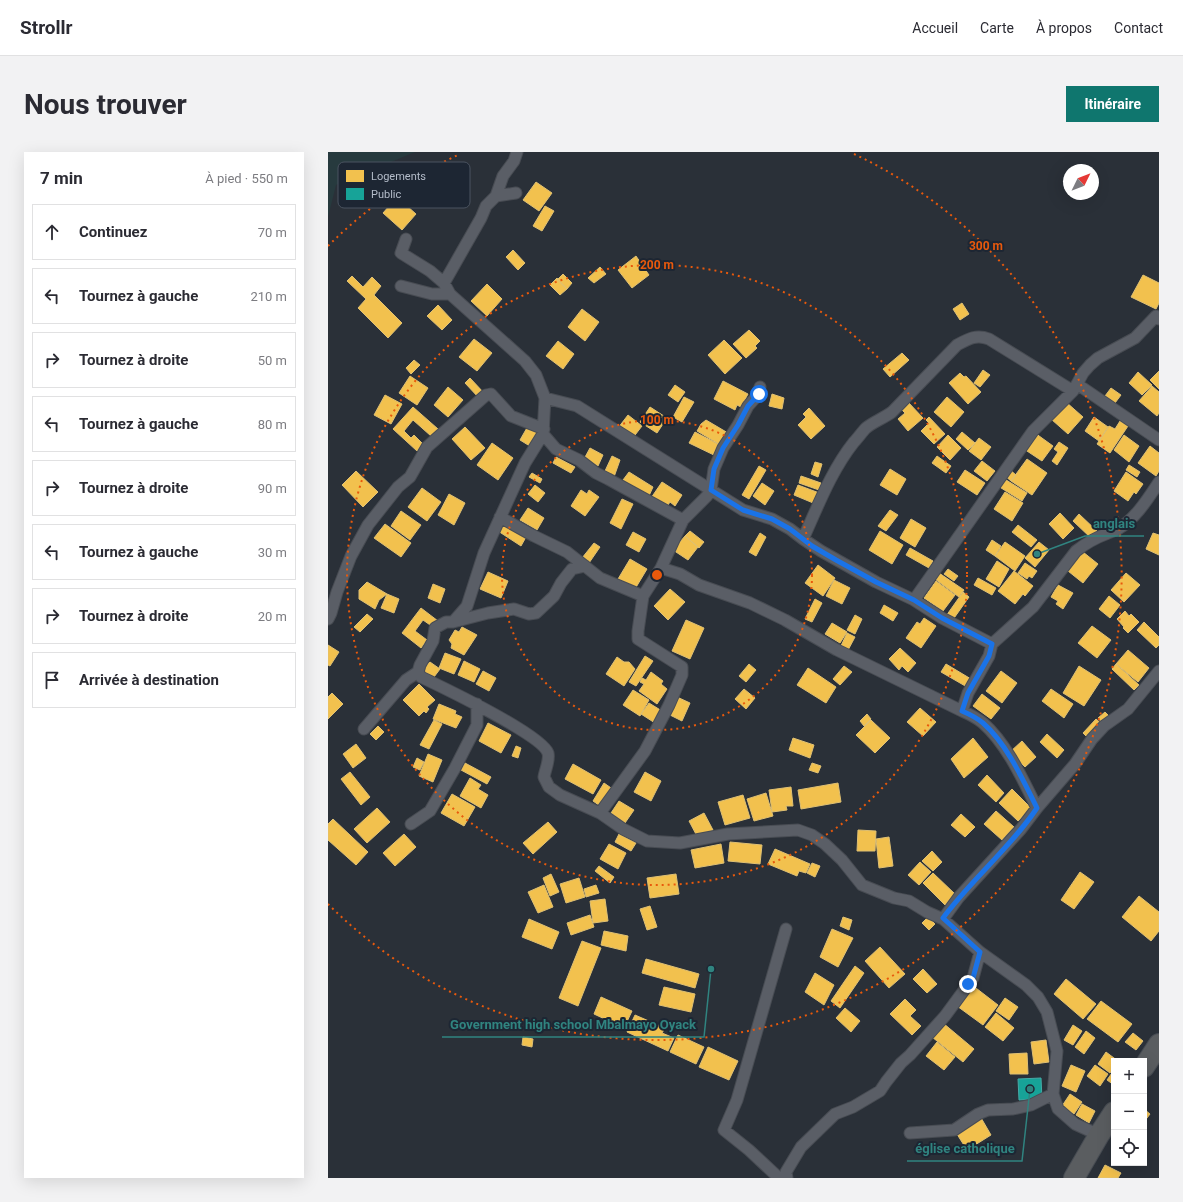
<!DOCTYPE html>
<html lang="fr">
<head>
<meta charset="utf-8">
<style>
	:root { --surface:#fff; --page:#f2f2f3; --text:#2b2b33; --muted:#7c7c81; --line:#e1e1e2; --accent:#0f766e }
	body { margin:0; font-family:Roboto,sans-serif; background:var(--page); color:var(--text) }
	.controls { position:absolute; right:12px; bottom:12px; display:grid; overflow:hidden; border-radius:0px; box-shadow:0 4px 16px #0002 }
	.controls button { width:36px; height:36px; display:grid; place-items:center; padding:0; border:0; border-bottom:1px solid var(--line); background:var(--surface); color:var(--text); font:20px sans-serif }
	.compass { position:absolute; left:735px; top:12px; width:36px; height:36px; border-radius:50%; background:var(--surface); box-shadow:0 4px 16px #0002; rotate:47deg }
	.stop { position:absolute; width:12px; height:12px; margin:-9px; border:3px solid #1a73e8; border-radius:50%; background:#fff }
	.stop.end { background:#1a73e8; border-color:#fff; box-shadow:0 1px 4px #0008 }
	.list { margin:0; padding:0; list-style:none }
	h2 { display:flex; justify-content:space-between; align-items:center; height:52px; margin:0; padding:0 16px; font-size:17px }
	h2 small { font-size:13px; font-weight:400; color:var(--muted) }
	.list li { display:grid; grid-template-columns:26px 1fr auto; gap:12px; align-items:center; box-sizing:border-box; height:56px; margin:0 8px 8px; padding:0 8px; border:1px solid var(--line); border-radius:0px }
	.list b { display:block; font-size:15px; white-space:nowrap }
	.list em { font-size:13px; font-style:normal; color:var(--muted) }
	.icon { flex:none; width:22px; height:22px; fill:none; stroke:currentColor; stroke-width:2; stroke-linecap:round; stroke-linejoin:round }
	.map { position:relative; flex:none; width:831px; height:1026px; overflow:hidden; border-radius:0px }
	header { display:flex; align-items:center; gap:24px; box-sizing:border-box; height:56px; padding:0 20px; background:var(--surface); border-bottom:1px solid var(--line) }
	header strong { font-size:19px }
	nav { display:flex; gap:22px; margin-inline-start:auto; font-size:14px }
	.intro { display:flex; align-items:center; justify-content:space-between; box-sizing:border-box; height:96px; padding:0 24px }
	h1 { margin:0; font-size:28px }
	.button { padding:10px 18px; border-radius:0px; background:var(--accent); color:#fff; font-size:14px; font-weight:700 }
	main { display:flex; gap:24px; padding:0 24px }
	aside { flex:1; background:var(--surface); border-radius:0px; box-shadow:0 4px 16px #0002 }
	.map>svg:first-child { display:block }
</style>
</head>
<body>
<header>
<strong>Strollr</strong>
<nav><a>Accueil</a><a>Carte</a><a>À propos</a><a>Contact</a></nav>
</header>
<div class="intro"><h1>Nous trouver</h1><a class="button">Itinéraire</a></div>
<main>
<aside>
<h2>7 min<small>À pied · 550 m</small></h2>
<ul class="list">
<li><svg class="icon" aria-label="ahead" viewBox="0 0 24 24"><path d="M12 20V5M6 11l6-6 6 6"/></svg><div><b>Continuez</b></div><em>70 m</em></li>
<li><svg class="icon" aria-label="left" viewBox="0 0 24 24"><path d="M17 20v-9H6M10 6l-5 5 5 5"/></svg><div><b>Tournez à gauche</b></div><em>210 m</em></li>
<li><svg class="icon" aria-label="right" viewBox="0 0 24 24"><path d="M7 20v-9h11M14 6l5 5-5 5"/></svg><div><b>Tournez à droite</b></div><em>50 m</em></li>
<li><svg class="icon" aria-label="left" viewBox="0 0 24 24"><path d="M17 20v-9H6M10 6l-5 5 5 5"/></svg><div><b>Tournez à gauche</b></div><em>80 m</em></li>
<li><svg class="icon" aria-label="right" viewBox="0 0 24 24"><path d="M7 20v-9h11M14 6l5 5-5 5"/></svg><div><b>Tournez à droite</b></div><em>90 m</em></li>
<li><svg class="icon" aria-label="left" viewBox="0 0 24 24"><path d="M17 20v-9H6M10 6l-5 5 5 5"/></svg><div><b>Tournez à gauche</b></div><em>30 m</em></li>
<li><svg class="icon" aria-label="right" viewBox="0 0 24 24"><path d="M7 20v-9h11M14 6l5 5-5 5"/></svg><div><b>Tournez à droite</b></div><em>20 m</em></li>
<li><svg class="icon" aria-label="arrive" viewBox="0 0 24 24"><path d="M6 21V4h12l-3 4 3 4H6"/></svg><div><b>Arrivée à destination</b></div></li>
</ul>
</aside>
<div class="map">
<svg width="831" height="1026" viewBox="0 0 831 1026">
	<rect width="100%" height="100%" fill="#2a3038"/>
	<!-- green -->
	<path fill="#273a3e" d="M 0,0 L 87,0 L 8,33 L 0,65 Z"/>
	<!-- homes -->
	<path fill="#f2c14e" stroke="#dfc073" d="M 208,30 L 224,41 L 211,59 L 195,48 Z
		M 69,45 L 88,62 L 74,78 L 55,61 Z
		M 217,54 L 226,59 L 214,79 L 205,74 Z
		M 185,98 L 197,111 L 190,118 L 178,105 Z
		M 308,104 L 321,123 L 304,136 L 290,118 Z
		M 272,115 L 278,122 L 266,131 L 260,126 Z
		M 235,122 L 244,131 L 239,137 L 229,128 Z
		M 815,123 L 831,131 L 831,151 L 828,157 L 803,145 Z
		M 24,124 L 35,135 L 44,125 L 53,134 L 46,143 L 74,171 L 60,186 L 30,156 L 38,147 L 19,129 Z
		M 229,126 L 239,137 L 232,143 L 222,133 Z
		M 159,132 L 174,147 L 159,164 L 143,149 Z
		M 634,151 L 641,162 L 632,168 L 625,157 Z
		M 110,153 L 124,168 L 114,178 L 99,164 Z
		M 254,157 L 271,170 L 257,189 L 240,175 Z
		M 421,178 L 432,189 L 427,194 L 429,196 L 418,206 L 405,192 Z
		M 146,187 L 164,201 L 149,219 L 131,205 Z
		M 396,188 L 414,206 L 397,222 L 380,203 Z
		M 230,189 L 246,202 L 235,217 L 218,204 Z
		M 574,201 L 581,208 L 562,225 L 555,217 Z
		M 86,208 L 92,213 L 83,222 L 78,216 Z
		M 655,218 L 662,223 L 652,235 L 646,231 Z
		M 831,219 L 831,237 L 822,228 Z
		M 810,220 L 824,233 L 814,243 L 801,231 Z
		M 632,221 L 636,225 L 638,224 L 653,240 L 640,252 L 621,231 Z
		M 82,224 L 100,236 L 89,253 L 71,241 Z
		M 142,226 L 156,241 L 151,246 L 137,231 Z
		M 395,229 L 420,242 L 413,255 L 409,253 L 407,258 L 386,247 Z
		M 347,233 L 357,240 L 350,250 L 340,243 Z
		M 824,234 L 831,240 L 831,261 L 829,264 L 811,249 Z
		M 120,235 L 135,248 L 120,265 L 106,253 Z
		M 783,236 L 793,243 L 787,251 L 777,244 Z
		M 444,242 L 456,246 L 454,257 L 441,254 Z
		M 57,243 L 74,252 L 63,272 L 46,263 Z
		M 356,245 L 366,250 L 354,270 L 345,265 Z
		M 619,245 L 636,260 L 623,275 L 606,260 Z
		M 580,250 L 595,266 L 580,279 L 570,267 L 577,261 L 573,257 Z
		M 738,250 L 755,265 L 740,282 L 723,267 Z
		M 85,255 L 110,277 L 103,284 L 85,268 L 76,279 L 83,286 L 86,283 L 95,292 L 89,299 L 65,277 Z
		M 322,255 L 339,266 L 329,281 L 312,270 Z
		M 481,256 L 497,274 L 483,287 L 470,273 L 478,265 L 475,262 Z
		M 300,263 L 314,274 L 304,287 L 290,276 Z
		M 601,265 L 617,282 L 606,292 L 593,279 L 601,271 L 598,268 Z
		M 766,265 L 780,275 L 771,289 L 757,279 Z
		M 378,268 L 400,281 L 394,294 L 369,279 L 373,272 Z
		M 792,269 L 800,274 L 782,301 L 769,292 L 781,274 L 787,277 Z
		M 200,274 L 213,282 L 205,296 L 192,288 Z
		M 137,275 L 157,296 L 143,308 L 124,287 Z
		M 367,280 L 392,293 L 388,304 L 361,291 Z
		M 634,280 L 647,291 L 640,298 L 628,287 Z
		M 707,281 L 725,294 L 714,309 L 696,297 Z
		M 620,283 L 633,296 L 622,308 L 609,295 Z
		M 796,283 L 811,294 L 801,310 L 786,298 Z
		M 651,286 L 663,295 L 653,308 L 641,299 Z
		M 731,290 L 740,296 L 729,313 L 724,309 L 730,300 L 726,297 Z
		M 164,291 L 185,306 L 170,328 L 149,313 Z
		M 822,294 L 831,301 L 831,319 L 828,324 L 810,311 Z
		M 262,296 L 275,303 L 270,314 L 256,307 Z
		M 284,304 L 292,308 L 286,325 L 277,319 Z
		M 609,304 L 623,314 L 618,321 L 604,311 Z
		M 228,305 L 247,315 L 243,321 L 225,311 Z
		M 699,307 L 719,321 L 704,343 L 683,329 Z
		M 654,309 L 667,319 L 659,329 L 646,319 Z
		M 487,310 L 494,312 L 490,325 L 483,322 Z
		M 801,313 L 812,320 L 809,325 L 798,318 Z
		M 431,314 L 438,318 L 421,347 L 414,343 Z
		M 562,317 L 578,327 L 569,343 L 552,333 Z
		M 681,317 L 688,323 L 683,329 L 676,323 Z
		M 637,318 L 657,331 L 649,343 L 629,330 Z
		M 28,319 L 50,340 L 35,355 L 14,333 Z
		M 301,320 L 325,335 L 320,346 L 295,328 Z
		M 798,320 L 815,332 L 808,342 L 806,340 L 800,349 L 786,339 Z
		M 204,321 L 214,327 L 212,331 L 201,325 Z
		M 473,324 L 493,331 L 491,338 L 471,331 Z
		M 675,326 L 699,341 L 694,349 L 670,334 Z
		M 334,330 L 354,343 L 347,354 L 342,350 L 338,356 L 323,346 Z
		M 434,331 L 446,339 L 437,353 L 425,344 Z
		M 207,333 L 217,341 L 210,350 L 200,342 Z
		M 470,333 L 494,342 L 490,353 L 466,343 Z
		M 94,336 L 113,350 L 99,369 L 80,355 Z
		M 253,338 L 259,342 L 261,338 L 271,345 L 257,364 L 243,354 Z
		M 677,340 L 695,351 L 684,369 L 666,357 Z
		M 121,342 L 137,351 L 126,373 L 110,363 Z
		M 294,347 L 305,352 L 293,377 L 282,371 Z
		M 200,356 L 216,366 L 209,378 L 192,368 Z
		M 562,358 L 570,363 L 558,379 L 550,374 Z
		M 73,359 L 93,373 L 82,388 L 63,374 Z
		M 732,361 L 746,376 L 735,387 L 721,372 Z
		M 751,362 L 770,380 L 764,387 L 745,369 Z
		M 583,367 L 598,376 L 587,395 L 572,386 Z
		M 175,371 L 198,385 L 193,394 L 170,379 Z
		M 57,372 L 83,391 L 73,405 L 46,386 Z
		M 690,373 L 709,388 L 703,395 L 684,380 Z
		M 362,379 L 376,390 L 371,396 L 357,384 Z
		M 552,379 L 575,393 L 564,412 L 541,398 Z
		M 305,380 L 318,387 L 311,400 L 298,393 Z
		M 432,381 L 438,385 L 428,404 L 421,400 Z
		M 825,381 L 831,383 L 831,403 L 818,397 Z
		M 357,384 L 370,395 L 360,408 L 345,398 Z
		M 664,388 L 673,394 L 667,404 L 658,398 Z
		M 677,390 L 697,404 L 687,419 L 667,404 Z
		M 711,390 L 721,398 L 707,415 L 697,406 Z
		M 266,391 L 272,395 L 261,411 L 254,406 Z
		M 582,396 L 605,409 L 601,416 L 578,403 Z
		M 755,400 L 770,412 L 755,431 L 740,419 Z
		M 302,407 L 319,417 L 307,437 L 290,427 Z
		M 669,409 L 681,417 L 671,435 L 658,427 Z
		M 697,411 L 709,419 L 704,426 L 701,424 L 699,427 L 690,421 Z
		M 490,413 L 507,426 L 495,444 L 477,431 Z
		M 620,417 L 630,424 L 626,429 L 616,422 Z
		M 686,419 L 705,434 L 697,444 L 695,442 L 687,452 L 670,439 Z
		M 160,420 L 180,429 L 173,446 L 152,437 Z
		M 611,421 L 636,438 L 631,445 L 607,427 Z
		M 798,421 L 812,433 L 796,450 L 783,438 Z
		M 650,426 L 668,436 L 664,443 L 646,433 Z
		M 506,428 L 522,436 L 514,452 L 498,444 Z
		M 608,429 L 627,443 L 615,459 L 596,446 Z
		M 39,430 L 59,442 L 51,448 L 47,457 L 31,447 L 31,438 Z
		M 105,432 L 117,437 L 112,451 L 100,446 Z
		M 730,433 L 745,441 L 735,457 L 728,452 L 730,449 L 723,445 Z
		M 342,437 L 357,450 L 340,468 L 326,454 Z
		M 635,440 L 641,445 L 624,469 L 618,464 Z
		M 59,442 L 71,447 L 66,461 L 53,456 Z
		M 781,444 L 792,453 L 782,466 L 771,457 Z
		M 487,447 L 494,451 L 484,470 L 477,467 Z
		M 556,453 L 570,461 L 565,469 L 552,461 Z
		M 93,456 L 110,469 L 105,475 L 95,468 L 87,479 L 99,488 L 93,496 L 74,481 Z
		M 797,459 L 801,464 L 803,462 L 811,470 L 800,481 L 795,476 L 796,475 L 789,467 Z
		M 39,462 L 45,467 L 32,480 L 26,475 Z
		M 527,463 L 534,467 L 527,482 L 519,478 Z
		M 596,466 L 608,474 L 593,496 L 578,486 L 589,470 L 592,472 Z
		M 358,468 L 376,476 L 362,507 L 344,499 Z
		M 816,470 L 831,485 L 831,493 L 828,496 L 809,478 Z
		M 504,471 L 519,480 L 512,491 L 497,482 Z
		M 764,474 L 783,488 L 769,506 L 750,491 Z
		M 134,475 L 149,483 L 136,503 L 123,496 L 124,492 L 121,488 L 127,478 L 131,480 Z
		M 519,481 L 527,485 L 519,500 L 512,496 Z
		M 0,493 L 11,500 L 2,514 L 0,513 Z
		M 572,496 L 588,511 L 580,520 L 574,514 L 571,518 L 561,507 Z
		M 800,498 L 821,516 L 810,530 L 788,512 Z
		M 117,501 L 133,507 L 126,522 L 111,516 Z
		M 317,504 L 325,509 L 308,534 L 301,530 Z
		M 289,505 L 296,510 L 301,510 L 307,517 L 296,534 L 278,522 Z
		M 136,509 L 152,517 L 146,530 L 130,523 Z
		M 102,510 L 112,517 L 106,525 L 96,520 L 97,514 Z
		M 421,512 L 428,518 L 418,530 L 411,524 Z
		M 618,512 L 643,527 L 639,535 L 613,520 Z
		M 788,512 L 811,533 L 806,538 L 784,517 Z
		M 516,514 L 524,520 L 512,533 L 505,527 Z
		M 751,514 L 773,528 L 756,554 L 735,541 Z
		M 480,516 L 508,535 L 498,551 L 469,533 Z
		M 155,519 L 168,526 L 161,539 L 148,532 Z
		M 673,519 L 689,531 L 674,551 L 658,539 Z
		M 323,520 L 335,529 L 333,532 L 339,537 L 329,552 L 311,539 L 316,532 L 312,530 L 314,526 L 318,528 Z
		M 91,532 L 107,548 L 99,555 L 101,557 L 98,561 L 96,559 L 91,564 L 75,548 Z
		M 416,537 L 427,546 L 418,557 L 407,547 Z
		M 723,537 L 745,552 L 736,566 L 714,549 Z
		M 305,538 L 321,548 L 312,564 L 295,553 Z
		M 4,541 L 15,552 L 0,567 L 0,545 Z
		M 654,542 L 672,556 L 663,567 L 645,554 Z
		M 349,545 L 362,551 L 354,569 L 342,563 Z
		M 321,551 L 334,559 L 327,571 L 313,562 Z
		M 111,552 L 128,559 L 127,562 L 134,565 L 128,576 L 105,567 Z
		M 592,556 L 608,570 L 595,584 L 579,570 Z
		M 777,560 L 782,565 L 775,572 L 770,566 Z
		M 539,562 L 543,567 L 536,574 L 532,569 Z
		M 768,567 L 776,574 L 762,588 L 755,581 Z
		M 106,568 L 114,572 L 101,597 L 92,593 Z
		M 543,568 L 562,586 L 547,601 L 528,583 Z
		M 160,571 L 183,583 L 173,601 L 151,589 Z
		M 50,574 L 56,580 L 48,588 L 42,582 Z
		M 719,582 L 736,598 L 729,606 L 712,590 Z
		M 465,586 L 486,593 L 482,606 L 461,598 Z
		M 645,586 L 660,605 L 636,626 L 623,607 Z
		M 694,589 L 708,605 L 697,615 L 682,600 Z
		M 28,592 L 38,606 L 25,616 L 15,602 Z
		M 188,594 L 193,596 L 190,606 L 184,604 Z
		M 100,602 L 114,608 L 105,630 L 91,624 Z
		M 89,606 L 96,610 L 92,618 L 85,615 Z
		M 137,611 L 163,625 L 159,632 L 133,618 Z
		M 484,611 L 493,614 L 490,621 L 481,618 Z
		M 245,612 L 273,628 L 265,642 L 237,627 Z
		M 22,620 L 42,645 L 33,653 L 13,627 Z
		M 317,620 L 333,629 L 323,649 L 306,640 Z
		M 659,623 L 676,641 L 668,650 L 650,633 Z
		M 142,626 L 153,633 L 150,637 L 160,643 L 153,656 L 132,644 Z
		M 276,631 L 286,638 L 275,656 L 265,649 Z
		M 510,631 L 513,650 L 473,657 L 470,638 Z
		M 463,635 L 465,654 L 458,654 L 459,658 L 444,660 L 441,638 Z
		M 684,637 L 703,656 L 690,669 L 671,651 Z
		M 438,641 L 445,664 L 426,669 L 419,647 Z
		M 124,642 L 147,655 L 136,674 L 113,661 Z
		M 415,643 L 422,666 L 397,673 L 390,650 Z
		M 291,649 L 306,658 L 297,671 L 283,661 Z
		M 49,656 L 62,670 L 39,691 L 26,677 Z
		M 668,659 L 686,675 L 674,688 L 656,672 Z
		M 376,661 L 385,678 L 370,686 L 361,669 Z
		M 633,662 L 647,675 L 637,685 L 623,673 Z
		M 5,667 L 40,700 L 28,713 L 0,688 L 0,672 Z
		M 220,670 L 229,680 L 205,702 L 195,691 Z
		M 530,678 L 548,679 L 547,699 L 529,699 Z
		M 76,682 L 88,695 L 67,714 L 55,701 Z
		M 291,682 L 308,691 L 303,699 L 287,690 Z
		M 561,685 L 565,714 L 551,716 L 548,687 Z
		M 402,690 L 434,693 L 432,712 L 400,709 Z
		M 281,692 L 298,701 L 290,717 L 272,707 Z
		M 393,692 L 396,711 L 367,716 L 363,698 Z
		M 447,697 L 482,712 L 478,721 L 471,719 L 469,724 L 440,712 Z
		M 604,699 L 614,710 L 605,719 L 594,709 Z
		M 592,710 L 603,720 L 591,733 L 580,723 Z
		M 484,711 L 492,714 L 487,725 L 479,721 Z
		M 271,714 L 286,725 L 282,731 L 267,719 Z
		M 752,720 L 766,730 L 746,757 L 733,748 Z
		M 605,721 L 627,742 L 617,753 L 595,731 Z
		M 223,722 L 231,740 L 222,744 L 215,726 Z
		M 348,722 L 351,742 L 322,746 L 319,726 Z
		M 251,726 L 257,745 L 238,751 L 232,732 Z
		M 216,733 L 225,755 L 210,761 L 200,740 Z
		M 268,733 L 271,741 L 258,745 L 256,737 Z
		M 811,744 L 831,760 L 831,779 L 823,789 L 794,765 Z
		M 277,747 L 280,769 L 265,771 L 262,749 Z
		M 322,754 L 329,775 L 319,778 L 312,757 Z
		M 262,763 L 266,775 L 243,783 L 239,771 Z
		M 515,765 L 524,768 L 521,778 L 512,774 Z
		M 600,765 L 607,772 L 601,778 L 594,771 Z
		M 201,767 L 231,780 L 224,797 L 194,785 Z
		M 504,777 L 525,786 L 510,815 L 492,805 Z
		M 276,779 L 300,784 L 298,799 L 273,793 Z
		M 254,789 L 273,796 L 250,854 L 231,846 Z
		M 552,795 L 577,822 L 561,836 L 537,809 Z
		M 318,807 L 371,822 L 367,836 L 314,821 Z
		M 527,814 L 536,821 L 512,856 L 503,849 Z
		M 595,817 L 609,832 L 599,841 L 585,827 Z
		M 487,821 L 506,833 L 496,853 L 477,840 Z
		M 738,827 L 768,852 L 755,867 L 726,842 Z
		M 644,833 L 670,853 L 655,873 L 629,854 Z
		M 336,835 L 367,842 L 363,860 L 331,853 Z
		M 273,845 L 304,859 L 296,876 L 266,862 Z
		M 677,846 L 690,855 L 681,868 L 668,859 Z
		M 577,847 L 588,858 L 582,864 L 593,874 L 584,883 L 562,862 Z
		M 773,849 L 804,872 L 790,890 L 759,867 Z
		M 517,856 L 532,869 L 523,880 L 508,866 Z
		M 668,861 L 686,876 L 675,889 L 657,875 Z
		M 307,863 L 337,876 L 334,881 L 346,886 L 340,899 L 299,880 Z
		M 615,871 L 646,897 L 635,910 L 604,885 Z
		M 745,873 L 754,879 L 745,893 L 736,888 Z
		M 758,879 L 767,886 L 756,902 L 747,895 Z
		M 805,881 L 815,889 L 808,898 L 797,890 Z
		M 350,883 L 376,895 L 368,912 L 342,900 Z
		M 195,885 L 205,887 L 204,895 L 194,893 Z
		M 718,888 L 721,910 L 706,912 L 703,890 Z
		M 609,890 L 627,905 L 616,918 L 598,904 Z
		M 380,895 L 410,909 L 401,928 L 371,915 Z
		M 778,900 L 790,909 L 786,909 L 786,916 L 782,921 L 770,912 Z
		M 699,901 L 700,922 L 682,922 L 681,902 Z
		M 743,913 L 757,919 L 748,940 L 734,934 Z
		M 767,913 L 780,922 L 772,934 L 759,924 Z
		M 786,918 L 786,933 L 779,928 Z
		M 742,942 L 754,950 L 746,962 L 734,954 Z
		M 754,952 L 767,959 L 761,971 L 748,963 Z
		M 816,957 L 822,962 L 816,970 Z
		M 652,964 L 663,983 L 639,998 L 627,979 Z
		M 777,1013 L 793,1021 L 790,1026 L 770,1026 Z"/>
	<!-- public -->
	<path fill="#17a398" stroke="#46aaa7" d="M 713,926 L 714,947 L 691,948 L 690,927 Z"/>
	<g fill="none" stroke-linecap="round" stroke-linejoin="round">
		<defs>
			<path id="street" d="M 168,44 L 175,24 L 186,9 L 189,0
				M 78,87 L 73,101 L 102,119 L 116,131
				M 73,134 L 104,142 L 122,142 L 197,209 L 208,223 L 217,246 L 249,254 L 415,358 L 444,367 L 462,377 L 475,387 L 493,399 L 548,430 L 586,448 L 614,466 L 664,492
				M 122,142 L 116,131 L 153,66 L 158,54 L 168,44 L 188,41
				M 749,232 L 755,221 L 762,213 L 770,206 L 807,186 L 828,164 L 831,167
				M 217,246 L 215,282 L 197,311 L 156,401 L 139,454 L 125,470 L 118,470 L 107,476 L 105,489 L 92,513 L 90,520 L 93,525 C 114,535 214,583 220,601 C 222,608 217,618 216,625 L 221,635 L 232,643 L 272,661 L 295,677 L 319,689 L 352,691 L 400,682 L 470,678 L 484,683 L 497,692 L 514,708 L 534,733 L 566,746 L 581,749 L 599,760 L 615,767 L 652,800 L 698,833 L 710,845 L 719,860 L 729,899 L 725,942 L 730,957 L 747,972 L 771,983
				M 215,282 L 228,297 L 251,308 L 268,321 L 280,327 L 355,368
				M 172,365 L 206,384 L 239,400 L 272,426 L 315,444
				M 475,387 C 490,354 503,319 526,290 C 530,286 534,280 538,276 C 545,270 556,266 564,260 L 629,193 C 640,187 648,182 661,187 L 745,239 L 749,232 L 831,288
				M 333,416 L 352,422 L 371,433 L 422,451 L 457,468 L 509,498 L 634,559 C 641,562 649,566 655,571 C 679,592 695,628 709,656
				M 586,448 L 705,279 L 745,239
				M 0,467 L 3,461 L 9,440 L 23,404 L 40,373 L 70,335 L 82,325 L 99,295 L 158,243 L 163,242 L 183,264 L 216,277
				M 125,470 L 160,461 L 186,457 L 201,462 L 208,461 L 226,444 L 233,431 L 244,417 L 257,414
				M 634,559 L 640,541 L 661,504 L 664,492 L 705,455 L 748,399 C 757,392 767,386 778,382 C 782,380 786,379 790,377 C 808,366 819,348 831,330
				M 36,577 L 78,528 L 90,520
				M 272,661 L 317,599 L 341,553 L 354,523 L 354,515 L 310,487 L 310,479 L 315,444 L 333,416 L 355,368 L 379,344 L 383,338 L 386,317 L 395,296 L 410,273 L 420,254 L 429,244 L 432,235
				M 83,672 L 102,659 L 127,616 L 149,573 L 149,552
				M 615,767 L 631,745 L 693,677 L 709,656 L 747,612 L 764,587 L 776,574 L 800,557 L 831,519
				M 582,981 L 626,978 L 650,962 L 660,958 L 685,957 L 703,953 L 725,942
				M 451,1026 L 421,998 L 396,978 L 409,948 L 458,777
				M 459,1026 L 458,1020 L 473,995 L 507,962 L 525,955 L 552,939 L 558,930 L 573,911 L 582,903 L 617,864 L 645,826 L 652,800"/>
			<path id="highway" d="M 816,915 L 831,892
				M 746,1026 L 771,983 L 786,960"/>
		</defs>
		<!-- street casing -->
		<use href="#street" stroke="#484c53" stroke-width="13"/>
		<!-- highway casing -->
		<use href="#highway" stroke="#474c53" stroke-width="22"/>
		<!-- street -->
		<use href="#street" stroke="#5a5e66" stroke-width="11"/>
		<!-- highway -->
		<use href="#highway" stroke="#5a5d60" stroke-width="20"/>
	</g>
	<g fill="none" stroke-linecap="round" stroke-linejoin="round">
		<!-- route -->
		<path stroke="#1a73e8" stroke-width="5" d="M 431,242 L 420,254 L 410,273 L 395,296 L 386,317 L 383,338 L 415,358 L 444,367 L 462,377 L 484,394 L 508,408 L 548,430 L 586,448 L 614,466 L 664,492 L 661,504 L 640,541 L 634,559 C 641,562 649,566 655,571 C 679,592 695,628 709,656 C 682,696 643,728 615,766 L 652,800 L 645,826 L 640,832"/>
	</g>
	<!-- distance rings -->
	<g fill="none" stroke="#e8590c" stroke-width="2" stroke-dasharray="2 4">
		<circle cx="329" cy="423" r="155"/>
		<circle cx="329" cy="423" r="310"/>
		<path d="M0 94A465 465 0 0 1 132 2M526 2A465 465 0 1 1 0 752"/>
	</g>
	<!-- legend -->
	<rect x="10" y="10" width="132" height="46" rx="6" fill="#1d2633" stroke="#4a5360" stroke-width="1"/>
	<rect x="18" y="18" width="18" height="12" fill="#f2c14e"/>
	<rect x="18" y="36" width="18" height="12" fill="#17a398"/>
	<g font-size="11" fill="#b4bcc9">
		<text x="43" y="28">Logements</text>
		<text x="43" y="46">Public</text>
	</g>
	<circle cx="329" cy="423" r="6" fill="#e8590c" stroke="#1d2633" stroke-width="2"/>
	<g font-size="12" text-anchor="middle" font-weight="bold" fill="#e8590c" stroke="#1d2633" stroke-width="4" stroke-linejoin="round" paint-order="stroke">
		<text x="658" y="98">300 m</text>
		<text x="329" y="117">200 m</text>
		<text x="329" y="272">100 m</text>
	</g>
	<!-- callouts -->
	<path fill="none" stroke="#308480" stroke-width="1.5" d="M709 402L757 384H816M383 817L376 885H114M702 937L694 1009H579"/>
	<g fill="#308480" stroke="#1d2633" stroke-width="1.5">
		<circle cx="709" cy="402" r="4"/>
		<circle cx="383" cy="817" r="4"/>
		<circle cx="702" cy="937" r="4"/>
	</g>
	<g font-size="13" text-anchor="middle" font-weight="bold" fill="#308480" stroke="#1d2633" stroke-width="4" stroke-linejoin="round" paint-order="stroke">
		<text x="786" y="376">anglais</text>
		<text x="245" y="877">Government high school Mbalmayo Oyack</text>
		<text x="637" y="1001">église catholique</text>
	</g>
</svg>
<div class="controls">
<button>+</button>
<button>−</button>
<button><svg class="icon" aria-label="locate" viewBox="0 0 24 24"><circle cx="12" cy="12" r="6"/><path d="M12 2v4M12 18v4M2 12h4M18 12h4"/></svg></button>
</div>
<svg class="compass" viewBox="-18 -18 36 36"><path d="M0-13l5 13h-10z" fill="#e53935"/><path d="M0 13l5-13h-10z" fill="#7c7c81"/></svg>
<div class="stop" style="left:431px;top:242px"></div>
<div class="stop end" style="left:640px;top:832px"></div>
</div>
</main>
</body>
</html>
